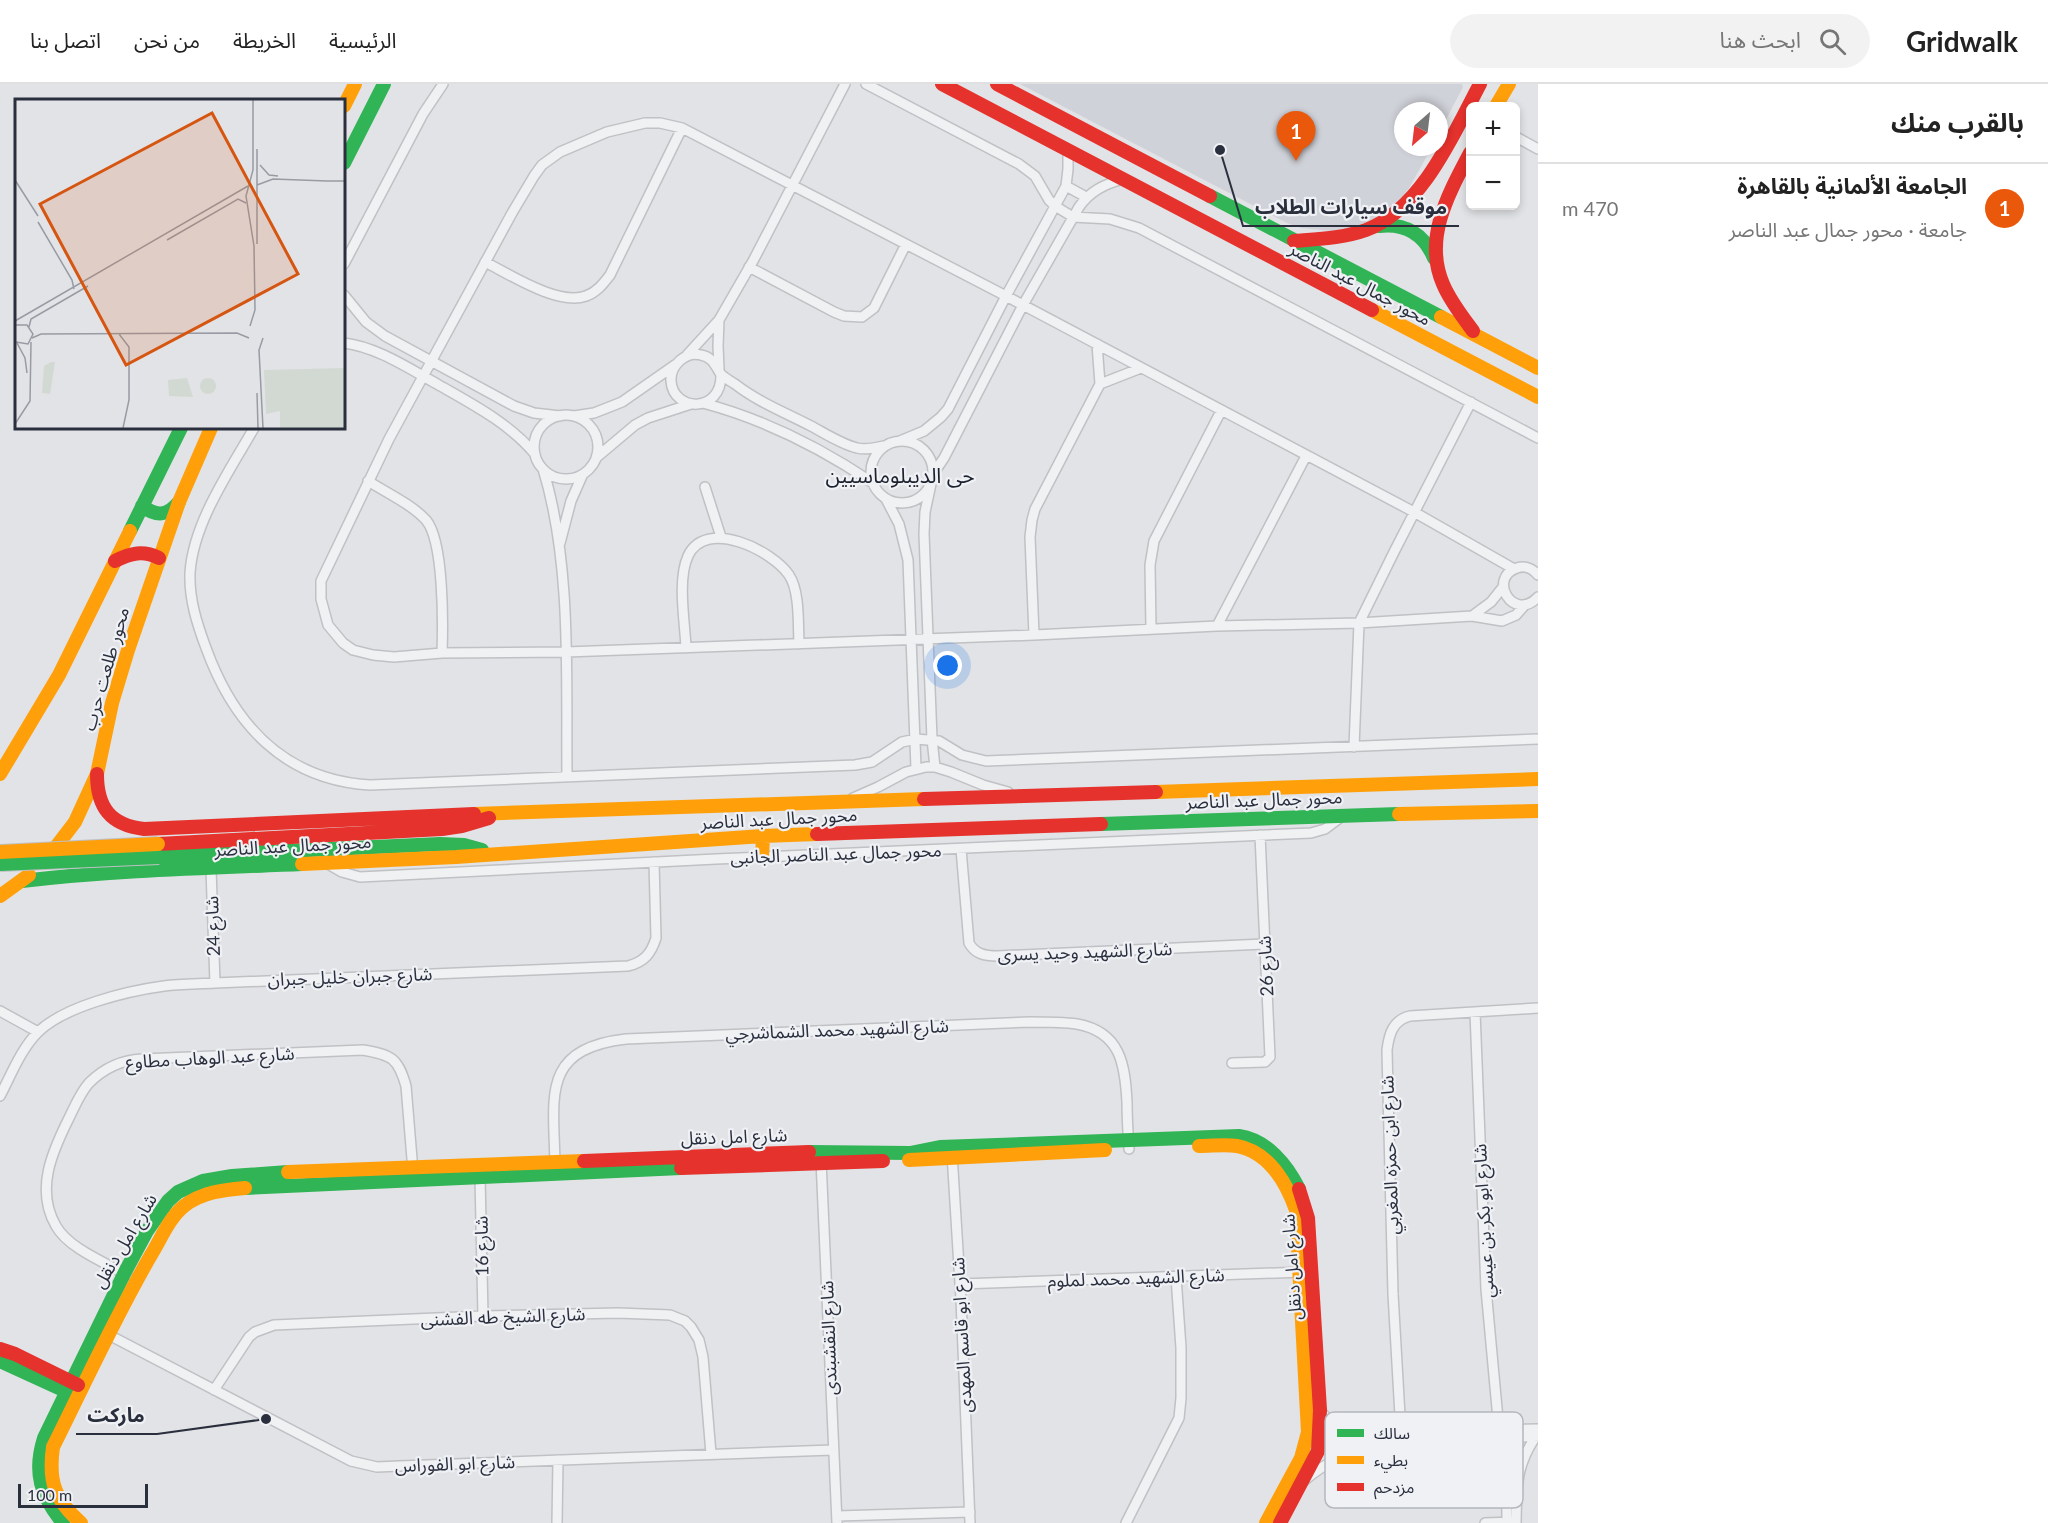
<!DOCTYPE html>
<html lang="ar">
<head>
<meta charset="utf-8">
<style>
	:root { --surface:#fff; --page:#f2f2f2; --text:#222; --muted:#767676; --line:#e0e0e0; --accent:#ea580c }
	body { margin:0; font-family:Lato,"Noto Sans Arabic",sans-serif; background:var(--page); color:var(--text); direction:rtl }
	.controls { position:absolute; right:18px; top:18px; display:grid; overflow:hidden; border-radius:9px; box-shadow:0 3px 9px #0003 }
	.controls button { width:54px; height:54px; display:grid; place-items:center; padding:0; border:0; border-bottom:2px solid var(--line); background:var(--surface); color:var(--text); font:30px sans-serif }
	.compass { position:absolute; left:1394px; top:18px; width:54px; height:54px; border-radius:50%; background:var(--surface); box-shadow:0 3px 9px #0003; rotate:208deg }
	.scale { position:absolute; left:18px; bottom:15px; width:130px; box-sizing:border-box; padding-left:6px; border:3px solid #2a2f3e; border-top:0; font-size:16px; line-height:21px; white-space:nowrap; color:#2a2f3e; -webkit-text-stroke:4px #eff1f5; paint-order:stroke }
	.you { position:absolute; left:948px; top:582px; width:21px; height:21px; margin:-15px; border:4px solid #fff; border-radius:50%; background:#1a73e8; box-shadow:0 0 0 9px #1a73e833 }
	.badge { display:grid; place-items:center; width:39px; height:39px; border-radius:50%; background:var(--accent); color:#fff; font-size:20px; font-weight:700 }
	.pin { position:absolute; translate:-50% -50px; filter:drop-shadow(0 2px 3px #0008) }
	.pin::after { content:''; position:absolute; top:32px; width:21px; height:18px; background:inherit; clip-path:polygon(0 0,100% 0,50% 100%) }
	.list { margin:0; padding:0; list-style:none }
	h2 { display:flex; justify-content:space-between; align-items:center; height:78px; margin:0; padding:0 24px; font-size:26px }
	h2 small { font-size:20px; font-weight:400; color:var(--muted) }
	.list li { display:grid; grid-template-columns:39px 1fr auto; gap:18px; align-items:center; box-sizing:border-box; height:84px; padding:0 24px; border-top:2px solid var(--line) }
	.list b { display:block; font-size:22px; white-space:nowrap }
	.list p { margin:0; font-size:20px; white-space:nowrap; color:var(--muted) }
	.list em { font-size:20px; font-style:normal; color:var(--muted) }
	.icon { flex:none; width:33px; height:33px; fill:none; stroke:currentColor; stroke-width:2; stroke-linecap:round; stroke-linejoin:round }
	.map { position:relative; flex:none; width:1538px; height:1439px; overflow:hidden; direction:ltr }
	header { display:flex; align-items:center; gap:36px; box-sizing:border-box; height:84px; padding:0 30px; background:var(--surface); border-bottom:2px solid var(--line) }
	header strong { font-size:28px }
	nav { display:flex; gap:33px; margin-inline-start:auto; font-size:21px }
	.search { width:420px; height:54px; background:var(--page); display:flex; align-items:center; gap:15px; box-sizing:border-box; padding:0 21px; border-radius:33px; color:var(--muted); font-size:22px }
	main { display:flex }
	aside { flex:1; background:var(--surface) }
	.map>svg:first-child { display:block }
</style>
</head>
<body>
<header>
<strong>Gridwalk</strong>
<div class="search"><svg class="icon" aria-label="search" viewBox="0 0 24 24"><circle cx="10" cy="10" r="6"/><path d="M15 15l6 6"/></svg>ابحث هنا</div>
<nav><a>الرئيسية</a><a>الخريطة</a><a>من نحن</a><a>اتصل بنا</a></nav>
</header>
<main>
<aside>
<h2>بالقرب منك<small></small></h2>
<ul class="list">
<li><span class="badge">1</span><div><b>الجامعة الألمانية بالقاهرة</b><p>جامعة · محور جمال عبد الناصر</p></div><em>470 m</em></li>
</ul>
</aside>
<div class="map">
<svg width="1538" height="1439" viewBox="0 0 1538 1439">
	<rect width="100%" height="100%" fill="#e2e3e6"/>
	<!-- built -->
	<path fill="#d0d2d9" d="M 1020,0 L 1462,0 L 1463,3 L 1439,49 L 1439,27 L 1403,27 L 1403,63 L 1432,63 L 1409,104 L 1400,116 L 1376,135 L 1347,145 L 1332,147 L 1301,144 L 1287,139 Z"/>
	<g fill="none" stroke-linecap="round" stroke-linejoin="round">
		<defs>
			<path id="street" d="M 866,0 L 1019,80 L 1035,92 L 1049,116 L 1055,122 L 1073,133 L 1110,135 L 1139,144 L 1538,354
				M 1516,53 L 1538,65
				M 1066,102 L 1086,113
				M 485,178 C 511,191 558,222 586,212 C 597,208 603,200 610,191 L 682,44
				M 344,180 L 423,30 L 443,0
				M 749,183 L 834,228 L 844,232 L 862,233 L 874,224 L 906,160
				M 344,211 L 366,238 L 385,252 L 514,322 L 534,329 L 560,332
				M 344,259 C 377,263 408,284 437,300 C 472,320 509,339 535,370
				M 1097,260 L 1100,300
				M 687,271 L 719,236 L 753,177 L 845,0
				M 719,285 L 718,262 L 719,236
				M 721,290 C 722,330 673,328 671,297 C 670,281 686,267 701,271 C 712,273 715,281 720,289 C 723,293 730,297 735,300 C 758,318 786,329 811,342 C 826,350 841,360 857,364 C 866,366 875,364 884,362
				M 703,319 C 763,335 821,364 873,399
				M534 363a32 32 0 1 1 64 0a32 32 0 1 1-64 0Z
				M 574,332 L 594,329 L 622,318 L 675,281
				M 254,344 C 230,386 193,439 190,489 C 189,515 197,540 206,564 C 234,641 285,696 370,701 L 855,681 L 872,678 L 902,658 L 916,655 L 939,657 L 962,671 L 986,677 L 1538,655
				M871 388a31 31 0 1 1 62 0a31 31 0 1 1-62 0Z
				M 900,357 L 924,347 L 941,333 L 948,325 L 1006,212 L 1066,102 L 1068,85 L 1068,67
				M 597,373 L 635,341 L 648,334 L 691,320
				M 543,385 C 572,479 566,594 567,691
				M 933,390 L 944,374 L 1023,221 L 1079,123 C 1090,107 1105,100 1123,95
				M 368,397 C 387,409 411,420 426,436 C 444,457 443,540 442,569
				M 931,400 L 925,428 L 924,450 L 932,655 L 935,683
				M 705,403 L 721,453
				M 886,415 L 899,440 L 908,476 L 916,684
				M 560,459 L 571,417 L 582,392
				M 1514,485 L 1414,428 L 1006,212 L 682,44 L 660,39 L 645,39 L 607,48 L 560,68 L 542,81 L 534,92 L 512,129 L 389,355 L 321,497 L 321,515 L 328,541 L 343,559 L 353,566 L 373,571 L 394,573 L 442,569 L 566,568 L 1034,551 L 1217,542 L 1359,539 L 1472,532 L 1502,537 L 1516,531 L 1524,522
				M 1538,491 C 1533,485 1525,481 1517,484 C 1487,494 1513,539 1538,513
				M 1472,532 L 1491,518 L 1503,503
				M 1217,542 L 1306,372
				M 1151,545 L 1150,481 L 1154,457 L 1221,327
				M 1034,551 L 1030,453 L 1032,436 L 1035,425 L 1100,300 L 1141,284
				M 686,564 C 685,538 677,496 688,472 C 706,433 773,467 789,491 C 800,507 798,541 799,560
				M 1354,663 L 1359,539 L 1394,468 L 1471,318
				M 853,714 L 878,703 L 906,688 L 926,683 L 935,683 L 951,688 L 983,701 L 1008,708
				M 961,765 L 969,859 C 975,870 985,872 997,872 L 1264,860
				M 328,780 L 342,788 L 360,793 L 716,775 L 1311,749 L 1325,745 L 1341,733
				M 211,785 L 215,899
				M 0,927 L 38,948
				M 1475,928 L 1486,1205 L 1499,1346
				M 1232,979 L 1265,978 L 1270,973 L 1260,751
				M 0,1012 C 11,991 21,965 38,948 C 65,922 127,907 164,902 C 180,900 198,900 215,899 L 628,882 C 644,878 651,870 656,854 L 654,778
				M 952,1070 L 961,1215 L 970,1439
				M 821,1076 L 837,1439
				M 555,1081 C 554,1013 540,965 626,955 L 1030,938 C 1045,938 1062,938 1077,940 C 1121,948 1125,981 1127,1018 C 1127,1034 1128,1050 1129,1065
				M 480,1093 L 483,1232
				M 127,1191 C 106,1179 68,1164 56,1142 C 35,1106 52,1068 69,1034 C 75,1022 80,1009 89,999 C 104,984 121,976 142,975 L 363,966 C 392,971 398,974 406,1002 L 413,1087
				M 960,1200 L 1303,1188
				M 109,1251 L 351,1377 L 377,1383 L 399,1382 L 833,1366
				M 214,1306 L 249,1253 L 255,1248 L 274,1241 L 483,1232 L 618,1229 L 670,1231 L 685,1237 L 691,1243 L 699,1256 L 703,1273 L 711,1370
				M 1320,1326 C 1329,1338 1339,1346 1354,1349 L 1538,1345
				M 1401,1349 L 1393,1210 L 1387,966 C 1389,950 1393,936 1410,932 L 1538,924
				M 1352,1350 L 1336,1353 L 1331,1358 L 1332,1363 L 1336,1366 L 1352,1365
				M 1491,1354 C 1507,1384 1507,1406 1507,1439
				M 1305,1396 C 1326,1378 1350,1367 1377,1361 L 1538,1352
				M 837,1432 L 970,1428
				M 557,1439 L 558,1376
				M 1126,1439 L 1179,1334 L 1181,1314 L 1181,1264 L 1176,1193
				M 1485,1439 L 1513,1438
				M 1516,1439 C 1517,1403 1515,1383 1536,1352"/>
		</defs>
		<!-- street casing -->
		<use href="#street" stroke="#c0c1c4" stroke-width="12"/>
		<!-- street -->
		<use href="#street" stroke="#f0f1f3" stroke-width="9"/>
		<!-- fast -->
		<path stroke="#30b455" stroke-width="14" d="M 344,79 L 384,0
			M 1210,112 L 1441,233
			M 1379,142 C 1405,139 1424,150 1434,174
			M 142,422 C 157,433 167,432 179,418
			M 130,447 L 181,344
			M 1101,740 L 1399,730
			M 159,773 L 440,760 L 464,761 L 482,766
			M 22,797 C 115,786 208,784 302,780
			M 809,1068 L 910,1069 L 940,1063 L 1239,1052 C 1267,1056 1287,1081 1299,1105
			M 245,1104 L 681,1084
			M 0,1277 L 74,1311
			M 63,1439 C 41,1412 33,1389 44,1354 L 126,1186 L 147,1147 L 168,1117 L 178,1108 L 203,1097 L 232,1092 L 288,1088"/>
		<!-- slow -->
		<path stroke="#ff9f0a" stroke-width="14" d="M 344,22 L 355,0
			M 1496,22 L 1509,0
			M 1372,226 L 1538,313
			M 1441,233 L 1538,284
			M 0,690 L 59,591 L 130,447
			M 1156,708 L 1538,695
			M 474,730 L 924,715
			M 1399,730 L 1538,727
			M 49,772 L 75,738 L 97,690 L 112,619 L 128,566 L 179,418 L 211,344
			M 762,773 L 763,752
			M 302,780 L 456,773 L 763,752 L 817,750
			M 0,812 L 29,791
			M 1199,1062 C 1212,1062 1225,1060 1237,1062 C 1269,1068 1286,1098 1296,1126 L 1308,1348 L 1301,1374 L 1266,1439
			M 909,1076 L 1105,1066
			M 288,1088 L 584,1077
			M 81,1439 C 55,1416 48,1398 53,1363 C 85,1299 115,1233 151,1171 C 161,1155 169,1134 184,1122 C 202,1108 223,1106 245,1104"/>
		<!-- jam -->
		<path stroke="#e5322d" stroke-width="14" d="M 942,0 L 1372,226
			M 997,0 L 1210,112
			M 1470,69 C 1449,109 1423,154 1443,200 C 1450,217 1462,232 1473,247
			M 1294,157 C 1318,155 1344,154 1366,146 C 1422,125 1454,49 1480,0
			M 115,477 C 131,469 143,466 159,474
			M 97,690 C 97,723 110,741 144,745 L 474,730
			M 924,715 L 1156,708
			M 817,750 L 1101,740
			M 158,760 L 442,745 L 462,742 L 489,734
			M 584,1077 L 809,1068
			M 681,1084 L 883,1077
			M 0,1265 L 15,1270 L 78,1301
			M 1280,1439 L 1318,1367 L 1320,1326 L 1308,1134 L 1299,1105"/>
		<defs>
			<path id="fast-bridge" d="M 0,780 L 159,773"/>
			<path id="slow-bridge" d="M 0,768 L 158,760"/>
		</defs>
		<!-- fast-bridge casing -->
		<use href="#fast-bridge" stroke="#bec0c3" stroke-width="16" stroke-linecap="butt"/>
		<!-- slow-bridge casing -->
		<use href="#slow-bridge" stroke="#bec0c3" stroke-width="16" stroke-linecap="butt"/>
		<!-- fast-bridge -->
		<use href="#fast-bridge" stroke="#30b455" stroke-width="14"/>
		<!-- slow-bridge -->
		<use href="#slow-bridge" stroke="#ff9f0a" stroke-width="14"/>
	</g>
	<g text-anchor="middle" stroke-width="4.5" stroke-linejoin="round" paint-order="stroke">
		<!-- street labels -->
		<g font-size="18" fill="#2a2f3e" stroke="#eff1f5">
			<text transform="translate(1360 200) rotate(28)" y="6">محور جمال عبد الناصر</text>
			<text transform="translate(106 585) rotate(-74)" y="6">محور طلعت حرب</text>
			<text transform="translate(1264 716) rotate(-2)" y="6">محور جمال عبد الناصر</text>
			<text transform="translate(779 735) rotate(-3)" y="6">محور جمال عبد الناصر</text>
			<text transform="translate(293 762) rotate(-3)" y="6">محور جمال عبد الناصر</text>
			<text transform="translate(836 770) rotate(-2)" y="6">محور جمال عبد الناصر الجانبى</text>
			<text transform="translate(213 842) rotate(-92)" y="6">شارع 24</text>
			<text transform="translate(1085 868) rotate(-2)" y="6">شارع الشهيد وحيد يسرى</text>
			<text transform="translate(1266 882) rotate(-93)" y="6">شارع 26</text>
			<text transform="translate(350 893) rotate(-2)" y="6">شارع جبران خليل جبران</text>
			<text transform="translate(837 946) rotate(-2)" y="6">شارع الشهيد محمد الشماشرجي</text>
			<text transform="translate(210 974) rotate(-3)" y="6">شارع عبد الوهاب مطاوع</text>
			<text transform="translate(734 1053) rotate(-2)" y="6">شارع امل دنقل</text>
			<text transform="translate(1390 1071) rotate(-92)" y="6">شارع ابن حمزه المغربي</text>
			<text transform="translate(1484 1137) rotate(-93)" y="6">شارع ابو بكر بن عيسي</text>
			<text transform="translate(125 1157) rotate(-59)" y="6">شارع امل دنقل</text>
			<text transform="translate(482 1162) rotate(-91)" y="6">شارع 16</text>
			<text transform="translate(1292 1183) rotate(-94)" y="6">شارع امل دنقل</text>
			<text transform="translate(1136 1194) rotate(-2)" y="6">شارع الشهيد محمد لملوم</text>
			<text transform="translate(503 1233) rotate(-2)" y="6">شارع الشيخ طه الفشنى</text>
			<text transform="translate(962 1251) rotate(-93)" y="6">شارع ابو قاسم المهدى</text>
			<text transform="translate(829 1254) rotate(-92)" y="6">شارع النقشبندى</text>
			<text transform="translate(455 1380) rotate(-2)" y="6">شارع ابو الفوراس</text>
		</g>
		<!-- quarter labels -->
		<g font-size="21" fill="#1c212e" stroke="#eff1f5">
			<text x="900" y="399">حى الديبلوماسيين</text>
		</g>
	</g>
	<!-- overview -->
	<g transform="translate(15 15)">
		<rect width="330" height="330" fill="#e2e3e6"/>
		<path d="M 36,263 L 40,263 L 35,295 L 27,294 L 29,267 ZM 330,269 L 330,329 L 265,329 L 265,312 L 251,315 L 249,271 ZM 172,279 L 178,298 L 154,297 L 153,281 ZM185 287a8 8 0 1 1 16 0a8 8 0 1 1-16 0Z" fill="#d2d9d2"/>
		<path fill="none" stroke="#989ba3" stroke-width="1.5" d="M 242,50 L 242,145M 245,66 L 254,76 L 263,77M 0,81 L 23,117M 310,82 L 330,82M 242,86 L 258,80 L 312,82M 23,123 L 57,181 L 59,190M 152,141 L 223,100 L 231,104M 0,222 L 233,87M 0,226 L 12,226 L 18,235 L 13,245 L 1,243M 235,227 L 240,211 L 239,147 L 231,97 L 238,71 L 238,1M 14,228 L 16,220 L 73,187M 104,235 L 114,248 L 114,301 L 108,329M 17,239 L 26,235 L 222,234 L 234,239M 248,239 L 244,251 L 248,329M 2,244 L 10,259 L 12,274M 242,294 L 243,329M 0,325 L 15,302 L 16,243"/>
		<path fill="#d55511" fill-opacity="0.15" stroke="#d55511" stroke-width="3" d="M 197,14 L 283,175 L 111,266 L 25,105 Z"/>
		<rect width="330" height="330" fill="none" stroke="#2a2f3e" stroke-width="3"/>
	</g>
	<!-- legend -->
	<rect x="1325" y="1328" width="198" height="96" rx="9" fill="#eff1f5" stroke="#b4b7be" stroke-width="1.5"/>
	<rect x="1337" y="1345" width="27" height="8" fill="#30b455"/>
	<rect x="1337" y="1372" width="27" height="8" fill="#ff9f0a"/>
	<rect x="1337" y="1399" width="27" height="8" fill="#e5322d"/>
	<g font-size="16" fill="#2a2f3e">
		<text x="1374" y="1355">سالك</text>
		<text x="1374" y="1382">بطيء</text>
		<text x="1374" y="1409">مزدحم</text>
	</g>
	<!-- callouts -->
	<path fill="none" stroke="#2a2f3e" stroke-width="2" d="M1220 66L1243 142H1459M266 1335L157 1350H76"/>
	<g fill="#2a2f3e" stroke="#eff1f5" stroke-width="2">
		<circle cx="1220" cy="66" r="6"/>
		<circle cx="266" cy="1335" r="6"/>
	</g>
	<g font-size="20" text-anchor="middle" font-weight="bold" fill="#2a2f3e" stroke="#eff1f5" stroke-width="4.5" stroke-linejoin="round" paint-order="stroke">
		<text x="1351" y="130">موقف سيارات الطلاب</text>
		<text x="116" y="1338">ماركت</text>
	</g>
</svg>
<div class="controls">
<button>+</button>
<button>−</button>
</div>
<svg class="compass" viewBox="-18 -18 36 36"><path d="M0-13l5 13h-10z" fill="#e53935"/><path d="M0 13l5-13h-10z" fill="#767676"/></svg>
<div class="scale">100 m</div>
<div class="you"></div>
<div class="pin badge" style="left:1296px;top:77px">1</div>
</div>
</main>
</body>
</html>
